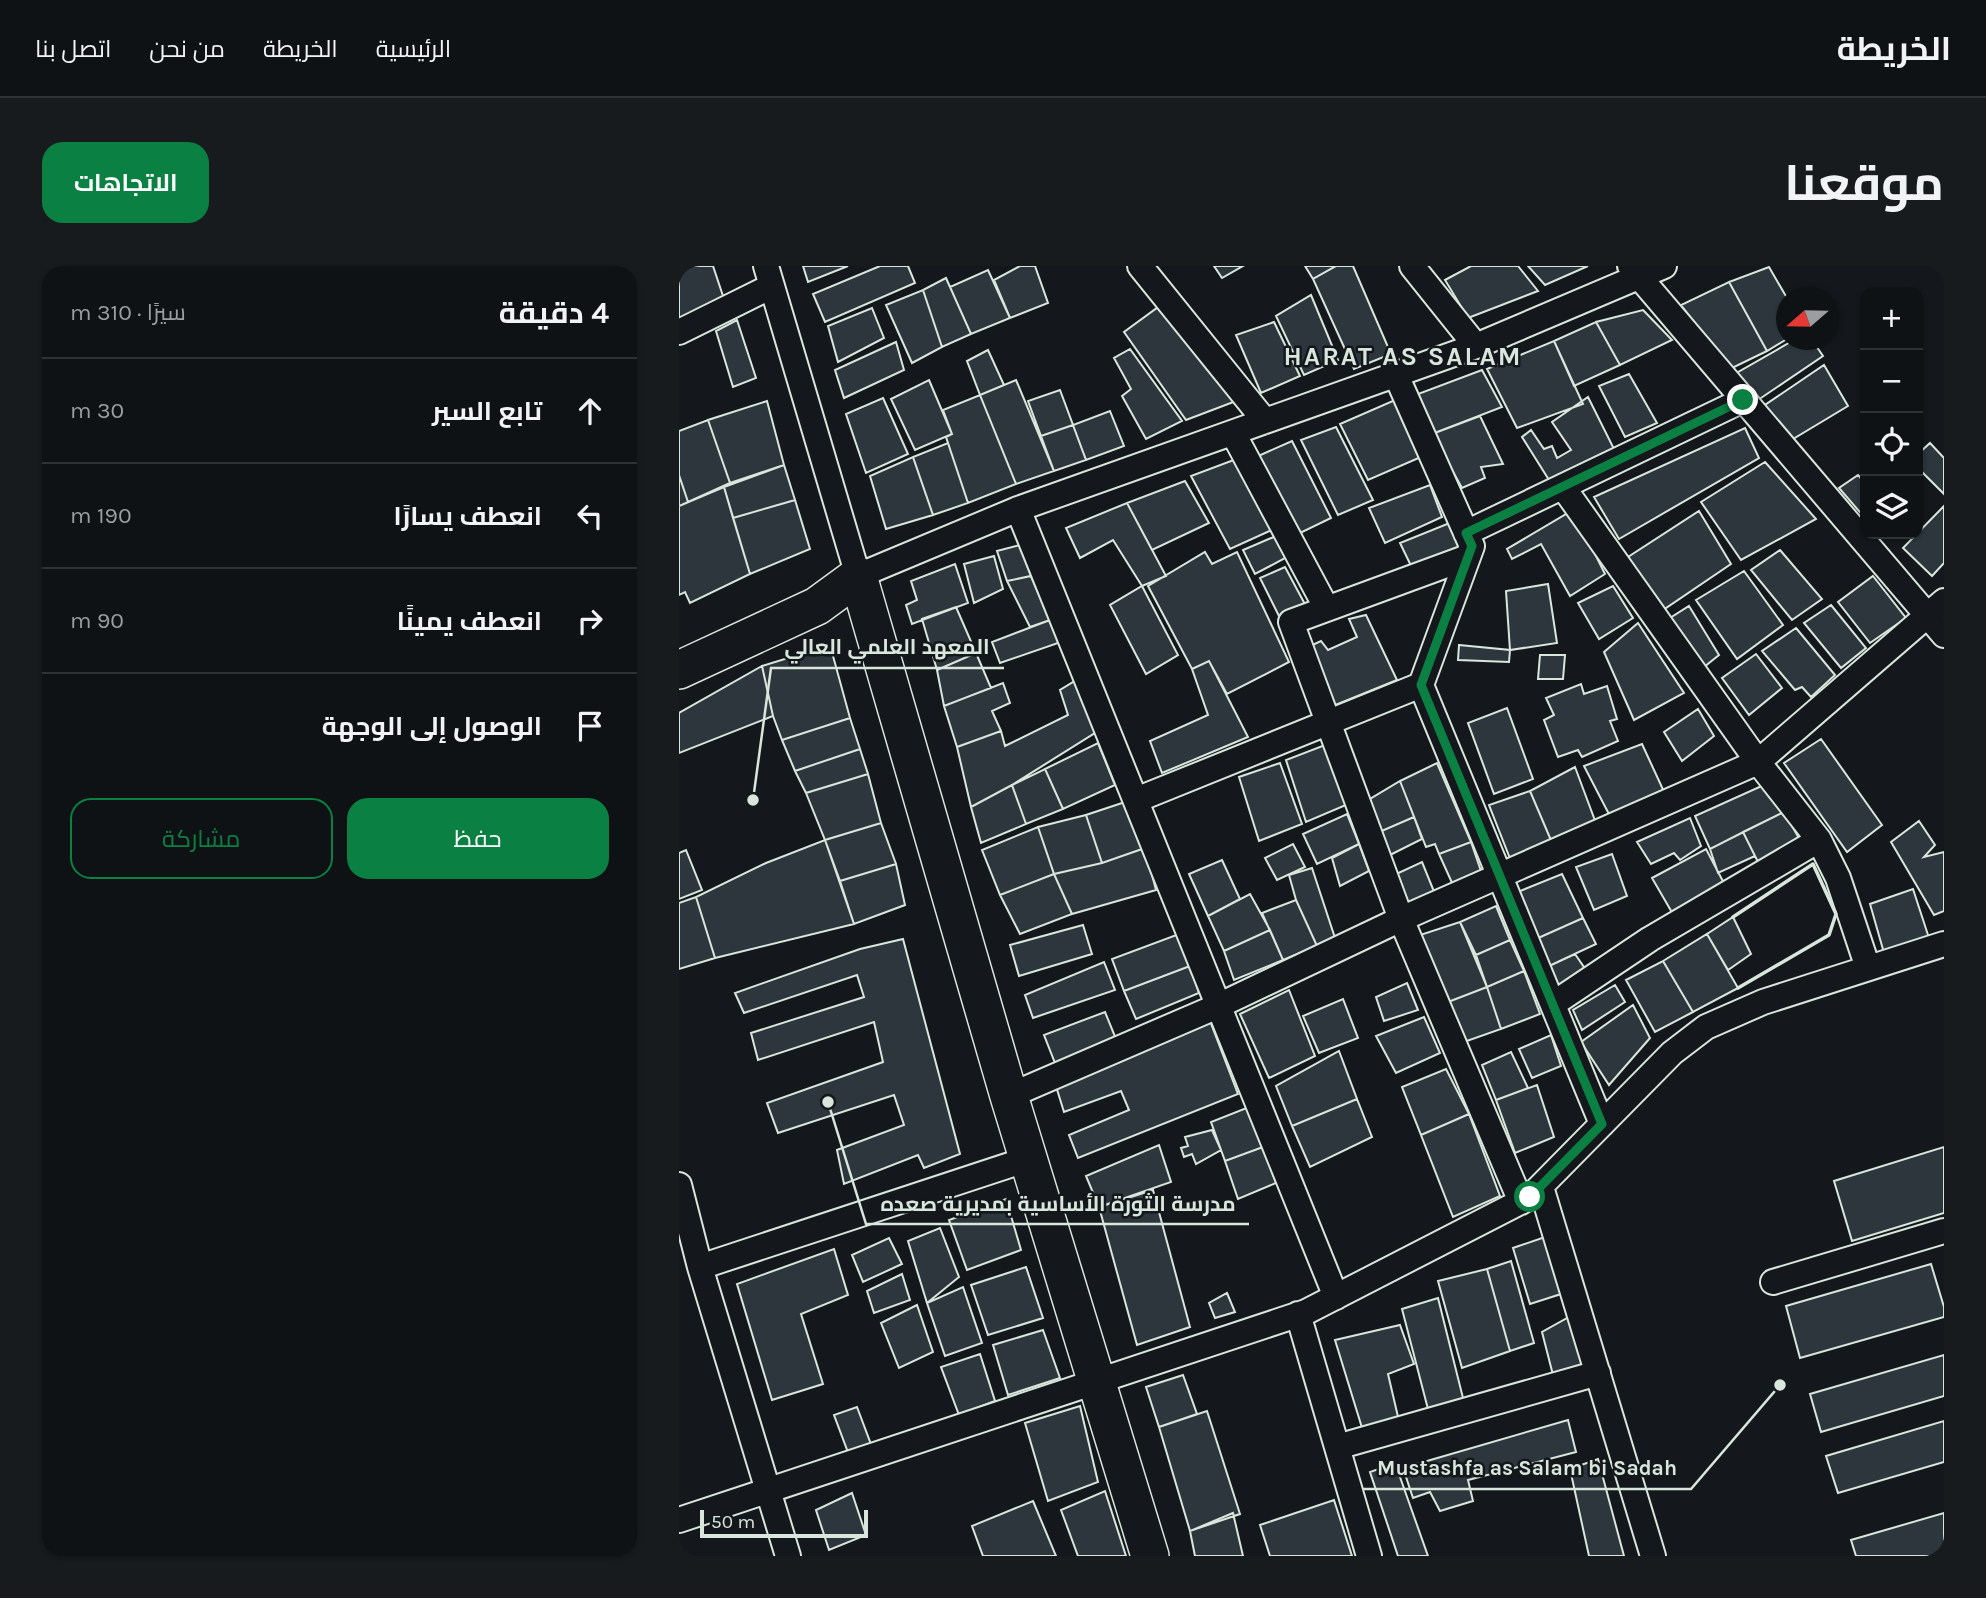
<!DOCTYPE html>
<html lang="ar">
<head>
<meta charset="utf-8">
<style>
	:root { --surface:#0f1215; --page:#181b1e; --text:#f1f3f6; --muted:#9b9ea0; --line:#2f3234; --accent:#0b8043 }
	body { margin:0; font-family:Karla,Cairo,sans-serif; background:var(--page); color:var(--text); direction:rtl }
	.controls { position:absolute; right:21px; top:21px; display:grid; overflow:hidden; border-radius:14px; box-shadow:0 2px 5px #0004 }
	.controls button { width:63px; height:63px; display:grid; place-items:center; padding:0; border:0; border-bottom:2px solid var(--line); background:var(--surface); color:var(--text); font:35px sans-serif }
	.compass { position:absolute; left:1097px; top:21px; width:63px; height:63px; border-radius:50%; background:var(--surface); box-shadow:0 2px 5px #0004; rotate:250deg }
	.scale { position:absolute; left:21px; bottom:18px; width:168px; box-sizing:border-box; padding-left:7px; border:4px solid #d8e6dc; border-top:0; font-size:19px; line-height:24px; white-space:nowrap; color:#d8e6dc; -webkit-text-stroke:5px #14181c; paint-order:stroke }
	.stop { position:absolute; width:21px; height:21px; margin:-16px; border:5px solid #0b8043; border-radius:50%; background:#fff }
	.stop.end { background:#0b8043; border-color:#fff; box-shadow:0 2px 7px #0008 }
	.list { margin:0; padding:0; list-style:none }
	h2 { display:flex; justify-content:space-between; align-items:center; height:91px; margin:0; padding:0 28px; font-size:30px }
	h2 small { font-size:23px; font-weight:400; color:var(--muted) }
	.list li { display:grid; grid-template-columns:46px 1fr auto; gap:21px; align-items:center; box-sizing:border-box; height:105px; padding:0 28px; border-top:2px solid var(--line) }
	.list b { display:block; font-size:26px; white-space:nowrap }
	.list em { font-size:23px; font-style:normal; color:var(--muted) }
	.actions { display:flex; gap:14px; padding:21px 28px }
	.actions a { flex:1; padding:16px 0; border:2px solid var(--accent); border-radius:21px; text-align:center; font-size:24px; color:var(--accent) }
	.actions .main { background:var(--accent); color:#fff }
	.icon { flex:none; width:38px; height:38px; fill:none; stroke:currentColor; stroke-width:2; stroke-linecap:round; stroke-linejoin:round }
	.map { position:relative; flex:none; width:1265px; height:1290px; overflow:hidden; direction:ltr; border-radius:21px }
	header { display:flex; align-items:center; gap:42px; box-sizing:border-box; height:98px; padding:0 35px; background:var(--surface); border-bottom:2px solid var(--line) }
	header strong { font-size:33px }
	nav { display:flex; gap:38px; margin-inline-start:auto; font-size:24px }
	.intro { display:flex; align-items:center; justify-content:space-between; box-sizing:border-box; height:168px; padding:0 42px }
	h1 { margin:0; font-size:49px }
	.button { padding:18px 32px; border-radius:21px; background:var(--accent); color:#fff; font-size:24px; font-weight:700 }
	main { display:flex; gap:42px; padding:0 42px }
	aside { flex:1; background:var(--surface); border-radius:21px; box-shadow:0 2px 5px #0004 }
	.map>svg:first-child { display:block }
</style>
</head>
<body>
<header>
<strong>الخريطة</strong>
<nav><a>الرئيسية</a><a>الخريطة</a><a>من نحن</a><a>اتصل بنا</a></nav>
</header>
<div class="intro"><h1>موقعنا</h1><a class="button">الاتجاهات</a></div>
<main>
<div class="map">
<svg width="1265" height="1290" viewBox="0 0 1265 1290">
	<rect width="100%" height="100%" fill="#14181c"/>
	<!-- building -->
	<path fill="#2c363c" stroke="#d8e6dc" stroke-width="2" d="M 0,0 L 34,0 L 45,33 L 0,55 Z
		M 124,0 L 169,0 L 129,16 Z
		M 201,0 L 229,0 L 236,17 L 146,56 L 134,28 Z
		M 341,0 L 356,0 L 369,37 L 331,52 L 315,14 Z
		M 535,0 L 564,0 L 543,12 Z
		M 626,0 L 657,0 L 634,13 Z
		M 657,0 L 674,0 L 712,88 L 675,103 L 634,13 Z
		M 792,0 L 839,0 L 859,25 L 789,52 L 766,14 Z
		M 849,0 L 909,0 L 866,19 Z
		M 1090,1 L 1108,32 L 1108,73 L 1088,85 L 1050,16 Z
		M 309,4 L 331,52 L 292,68 L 271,21 Z
		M 267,12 L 292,68 L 263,81 L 244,24 Z
		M 1050,16 L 1088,85 L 1051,103 L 1002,39 Z
		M 244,24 L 263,81 L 233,97 L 207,39 Z
		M 632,29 L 659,94 L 625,109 L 597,50 Z
		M 482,39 L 557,135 L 507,154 L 445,66 Z
		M 193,42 L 205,72 L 159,96 L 149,60 Z
		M 964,44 L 993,74 L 941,99 L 917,56 Z
		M 58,54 L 77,112 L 54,121 L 37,65 Z
		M 595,56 L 621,110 L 582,127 L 557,69 Z
		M 917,56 L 941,99 L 895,120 L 875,75 Z
		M 1115,74 L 1133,74 L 1144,90 L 1076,136 L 1054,109 Z
		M 875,75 L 904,138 L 838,162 L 808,103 Z
		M 217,76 L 225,104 L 165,132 L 156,104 Z
		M 451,83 L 503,155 L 467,173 L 443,130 L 452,123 L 435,92 Z
		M 309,84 L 325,119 L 301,129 L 288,95 Z
		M 1145,99 L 1169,140 L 1114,173 L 1083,141 Z
		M 803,104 L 823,141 L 753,168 L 739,128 Z
		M 950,108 L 978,157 L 946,171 L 920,120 Z
		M 250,114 L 273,168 L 236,184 L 212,133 Z
		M 337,114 L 375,205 L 337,218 L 301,129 Z
		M 381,124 L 394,159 L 362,170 L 349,135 Z
		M 301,129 L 337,218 L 289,237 L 267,171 L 273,168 L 264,144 Z
		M 909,131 L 935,183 L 870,214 L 843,171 L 852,164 L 865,183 L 873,180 L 878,192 L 892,184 L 873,156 Z
		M 204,132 L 229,188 L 187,207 L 167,148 Z
		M 716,134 L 742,191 L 689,214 L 661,158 Z
		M 88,135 L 105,199 L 51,217 L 29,154 Z
		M 431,145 L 445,180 L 407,194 L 394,159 Z
		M 801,150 L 824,198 L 802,201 L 806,212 L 783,222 L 753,168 Z
		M 29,154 L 51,217 L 9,236 L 0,209 L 0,165 Z
		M 394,159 L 407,194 L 375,205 L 362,170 Z
		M 657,161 L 694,234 L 659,249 L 622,174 Z
		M 1066,162 L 1080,192 L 940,273 L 915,231 Z
		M 613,175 L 652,252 L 617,269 L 577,191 Z
		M 269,177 L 289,237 L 254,249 L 234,191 Z
		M 1251,177 L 1265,192 L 1265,228 L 1239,202 L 1239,188 Z
		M 234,191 L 254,249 L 207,263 L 191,210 Z
		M 560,192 L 597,262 L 551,283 L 512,210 Z
		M 1086,196 L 1137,253 L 1062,294 L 1022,236 Z
		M 105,199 L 116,234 L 54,252 L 45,221 Z
		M 0,209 L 9,236 L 0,240 Z
		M 1179,209 L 1186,217 L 1186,252 L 1160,222 Z
		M 506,215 L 530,257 L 473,284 L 448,237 Z
		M 751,219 L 763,251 L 706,277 L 690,242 Z
		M 45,221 L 71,308 L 11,337 L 6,326 L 0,329 L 0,240 Z
		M 116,234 L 131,283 L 71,308 L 54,252 Z
		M 448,237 L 487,310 L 463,320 L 434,274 L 401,292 L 387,262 Z
		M 1265,240 L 1265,297 L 1253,310 L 1224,282 Z
		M 894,244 L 926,308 L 891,330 L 862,278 L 833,293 L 828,283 Z
		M 1020,245 L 1052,298 L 984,344 L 949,291 Z
		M 773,256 L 785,285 L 735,306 L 721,277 Z
		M 597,270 L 610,290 L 576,308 L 564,284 Z
		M 341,279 L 352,310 L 328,315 L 318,285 Z
		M 1101,284 L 1143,333 L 1113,354 L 1072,304 Z
		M 526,286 L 533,298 L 558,286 L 610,396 L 548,428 L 530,395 L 513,403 L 469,320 Z
		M 315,290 L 324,323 L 295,337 L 285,298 Z
		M 276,298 L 289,337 L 233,358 L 227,339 L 238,334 L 232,315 Z
		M 606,301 L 628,342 L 601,352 L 581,312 Z
		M 1065,305 L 1104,359 L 1058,393 L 1017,334 Z
		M 352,310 L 371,354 L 351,361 L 328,315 Z
		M 1194,310 L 1227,352 L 1191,377 L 1159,336 Z
		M 869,318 L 878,377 L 831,384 L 827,325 Z
		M 463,320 L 499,389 L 467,408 L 431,339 Z
		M 934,320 L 954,352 L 920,373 L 899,337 Z
		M 1152,339 L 1187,382 L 1162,402 L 1125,357 Z
		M 1010,340 L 1040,389 L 1025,401 L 991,352 Z
		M 277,341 L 297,387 L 258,404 L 243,353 Z
		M 687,349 L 718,414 L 654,440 L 629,381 L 642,375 L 649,384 L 678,371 L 670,353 Z
		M 371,354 L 382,376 L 321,397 L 313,376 Z
		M 959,357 L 1005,427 L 955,454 L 925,386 Z
		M 1117,362 L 1156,409 L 1132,431 L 1123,421 L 1116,424 L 1083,385 Z
		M 151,379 L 171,452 L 103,474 L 94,450 L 83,400 Z
		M 780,379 L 831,384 L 830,396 L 779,394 Z
		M 297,387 L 312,422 L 265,440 L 258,404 Z
		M 1077,388 L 1103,422 L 1070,449 L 1043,412 Z
		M 861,389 L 886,389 L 884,413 L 859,413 Z
		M 530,395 L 569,471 L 483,507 L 471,475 L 529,449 L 513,403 Z
		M 83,400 L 94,450 L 0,487 L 0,447 Z
		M 399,413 L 419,465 L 333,519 L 292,541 L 278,481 L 322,465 L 326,480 L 389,449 L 381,424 Z
		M 324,417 L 331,437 L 313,445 L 322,465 L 278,481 L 265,440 Z
		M 902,418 L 905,428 L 928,420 L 938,453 L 931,455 L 939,475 L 903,491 L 899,484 L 879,491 L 865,454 L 875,449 L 867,432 Z
		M 828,442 L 854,513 L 815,528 L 789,457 Z
		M 1019,443 L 1035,470 L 1003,495 L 985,466 Z
		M 171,452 L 181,483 L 116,505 L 103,474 Z
		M 1142,473 L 1203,559 L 1168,586 L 1105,497 Z
		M 419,477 L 436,519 L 384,543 L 366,503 Z
		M 963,478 L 987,530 L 933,554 L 905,500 Z
		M 646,479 L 667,539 L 627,556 L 607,494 Z
		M 181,483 L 189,508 L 127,527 L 116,505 Z
		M 601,497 L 623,558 L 580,575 L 560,511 Z
		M 758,497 L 792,576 L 760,588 L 756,578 L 747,581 L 721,515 Z
		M 896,501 L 918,560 L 874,579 L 851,525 Z
		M 366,503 L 384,543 L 347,558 L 333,519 Z
		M 189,508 L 202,557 L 146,574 L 127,527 Z
		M 721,515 L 735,551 L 698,567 L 686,536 Z
		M 1087,518 L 1105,546 L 1031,583 L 1016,550 Z
		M 333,519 L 347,558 L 302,577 L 292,541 Z
		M 851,525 L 874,579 L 832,595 L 810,539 Z
		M 446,536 L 466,582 L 423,597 L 407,549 Z
		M 1105,546 L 1121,574 L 1081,600 L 1064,566 Z
		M 668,548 L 680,578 L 638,598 L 624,568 Z
		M 407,549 L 423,597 L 375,608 L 359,561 Z
		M 735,551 L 743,573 L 707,591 L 698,567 Z
		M 1011,552 L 1022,580 L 1001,594 L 995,587 L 972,598 L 958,576 Z
		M 1240,555 L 1256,579 L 1245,591 L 1265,586 L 1265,645 L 1255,649 L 1212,576 Z
		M 202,557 L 217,598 L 161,615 L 146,574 Z
		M 359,561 L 375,608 L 321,629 L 303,584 Z
		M 1064,566 L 1076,590 L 1039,607 L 1031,583 Z
		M 146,574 L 175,658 L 36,692 L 17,631 L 87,597 Z
		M 792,576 L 803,608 L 774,619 L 760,588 Z
		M 614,578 L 626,601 L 598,614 L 586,592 Z
		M 680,578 L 690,605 L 661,620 L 653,592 Z
		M 466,582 L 477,624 L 393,648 L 375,608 L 423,597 Z
		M 1027,583 L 1048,623 L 998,655 L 973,612 Z
		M 7,584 L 23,624 L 0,633 L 0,587 Z
		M 933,588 L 948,630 L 915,644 L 897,601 Z
		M 543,594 L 561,633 L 529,650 L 510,608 Z
		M 743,596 L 756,628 L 727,641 L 715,609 Z
		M 217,598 L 226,639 L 175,658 L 161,615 Z
		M 633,602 L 656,672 L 638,680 L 617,634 L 610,609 Z
		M 375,608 L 393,648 L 341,668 L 321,629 Z
		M 883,608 L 904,652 L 857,673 L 836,627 Z
		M 1234,623 L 1250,672 L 1205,687 L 1191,638 Z
		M 571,628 L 591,664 L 545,685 L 529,650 Z
		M 17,631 L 36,692 L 0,703 L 0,637 Z
		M 617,634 L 638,680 L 604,694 L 583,647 Z
		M 817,640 L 831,674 L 797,689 L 781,656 Z
		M 1054,651 L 1072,688 L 1049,704 L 1028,668 Z
		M 904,652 L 917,678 L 868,701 L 857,673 Z
		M 781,656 L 808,721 L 769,736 L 741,669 Z
		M 404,659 L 413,688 L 340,710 L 331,679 Z
		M 591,664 L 604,694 L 555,714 L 545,685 Z
		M 500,668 L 511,700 L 445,725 L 433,693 Z
		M 1028,668 L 1059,722 L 1014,746 L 984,695 Z
		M 224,673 L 281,888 L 245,902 L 239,889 L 165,918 L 158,884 L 225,859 L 215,829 L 99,867 L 88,837 L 204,796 L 195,756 L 79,794 L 72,767 L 185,731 L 178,709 L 65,747 L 56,727 L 181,683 Z
		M 831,674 L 845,705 L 808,721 L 797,689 Z
		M 896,688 L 909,707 L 876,725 L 868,701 Z
		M 984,695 L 1014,746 L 976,766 L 947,714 Z
		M 425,696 L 436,724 L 354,752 L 346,729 Z
		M 511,700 L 520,727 L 457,753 L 445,725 Z
		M 845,705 L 861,748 L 822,763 L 808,721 Z
		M 728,717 L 739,744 L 705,755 L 697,731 Z
		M 936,719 L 946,736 L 903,764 L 894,744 Z
		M 808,721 L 822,763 L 785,776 L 769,736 Z
		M 610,724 L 636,790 L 590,812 L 561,748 Z
		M 664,733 L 679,772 L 640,787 L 624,750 Z
		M 954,739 L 971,772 L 930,819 L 902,776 Z
		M 426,746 L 437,773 L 376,797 L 365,769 Z
		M 745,751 L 761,787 L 717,807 L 697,770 Z
		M 531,755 L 559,828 L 399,892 L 390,869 L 450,844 L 442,825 L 385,846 L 376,817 Z
		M 872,769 L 882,800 L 853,812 L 840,783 Z
		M 660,785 L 678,833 L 613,860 L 597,820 Z
		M 832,786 L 849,822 L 817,834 L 803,799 Z
		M 767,803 L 790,848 L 742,869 L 723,821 Z
		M 858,819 L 875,871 L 836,887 L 817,834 Z
		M 678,833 L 693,871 L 631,901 L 613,860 Z
		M 570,841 L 584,881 L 546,895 L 532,856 Z
		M 790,848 L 821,930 L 774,951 L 742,869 Z
		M 533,864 L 542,884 L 517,898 L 513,888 L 505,891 L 502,882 L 509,880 L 506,871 Z
		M 480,879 L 492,916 L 420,941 L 407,910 Z
		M 584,881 L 597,917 L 559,933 L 546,895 Z
		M 1265,881 L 1265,947 L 1173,975 L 1155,915 Z
		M 474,924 L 511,1061 L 458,1079 L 420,941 Z
		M 327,933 L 342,984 L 288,1004 L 270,954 Z
		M 261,962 L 280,1011 L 248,1037 L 229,975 Z
		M 866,971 L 882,1028 L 851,1038 L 834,982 Z
		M 210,972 L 223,998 L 184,1016 L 173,989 Z
		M 155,983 L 169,1029 L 122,1048 L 144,1118 L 93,1134 L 58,1018 Z
		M 832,995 L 855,1077 L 831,1085 L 808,1003 Z
		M 1252,998 L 1265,1041 L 1265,1051 L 1121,1092 L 1107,1040 Z
		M 347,1001 L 364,1052 L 309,1069 L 292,1019 Z
		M 808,1003 L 831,1085 L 783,1102 L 759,1015 Z
		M 223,1008 L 231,1034 L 195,1047 L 188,1025 Z
		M 284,1021 L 303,1077 L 266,1090 L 248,1037 Z
		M 548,1027 L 556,1046 L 536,1052 L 530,1037 Z
		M 759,1032 L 785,1136 L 750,1147 L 723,1043 Z
		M 238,1039 L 254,1086 L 220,1102 L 202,1057 Z
		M 890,1051 L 905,1102 L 874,1109 L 863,1066 Z
		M 721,1059 L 735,1098 L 709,1108 L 720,1155 L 684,1165 L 656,1074 Z
		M 364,1064 L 381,1112 L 329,1129 L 314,1079 Z
		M 301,1088 L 316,1135 L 280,1149 L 262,1101 Z
		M 1265,1089 L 1265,1130 L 1142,1166 L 1131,1128 Z
		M 504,1109 L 518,1148 L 480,1161 L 467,1121 Z
		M 401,1140 L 419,1216 L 369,1235 L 346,1157 Z
		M 178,1141 L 193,1181 L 170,1189 L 155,1149 Z
		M 528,1145 L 561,1248 L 511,1265 L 480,1161 Z
		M 889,1154 L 897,1186 L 789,1214 L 794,1235 L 761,1245 L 751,1226 L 734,1232 L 724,1202 Z
		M 1265,1155 L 1265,1196 L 1159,1227 L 1147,1190 Z
		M 919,1193 L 945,1290 L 910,1290 L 891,1203 Z
		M 716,1197 L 749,1290 L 719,1290 L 691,1206 Z
		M 426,1225 L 447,1290 L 399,1290 L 382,1244 Z
		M 173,1227 L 187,1269 L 150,1284 L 137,1244 Z
		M 655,1234 L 673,1290 L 591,1290 L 581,1259 Z
		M 354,1235 L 377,1290 L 304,1290 L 293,1260 Z
		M 554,1247 L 564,1290 L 516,1290 L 511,1265 Z
		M 1265,1247 L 1265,1288 L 1257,1290 L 1177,1290 L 1172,1274 Z"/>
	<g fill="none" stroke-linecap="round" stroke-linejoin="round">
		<defs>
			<path id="minor" d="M 87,0 L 179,310 L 339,243 L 797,80 L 985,0
				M 461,0 L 586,155
				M 733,0 L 797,80
				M 951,0 L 1265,369
				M 0,66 L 93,20
				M 717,109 L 793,280 L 742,419 L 923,858
				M 554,167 L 648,343
				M 884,221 L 1079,496 L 1140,574 L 1159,612 L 1189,702
				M 339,243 L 657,1031
				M 787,267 L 1064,134
				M 789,291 L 612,356 L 722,653 L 842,936
				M 457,534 L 742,419
				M 874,738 L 971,673 L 1140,574
				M 330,830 L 539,740 L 722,653 L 1079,496 L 1265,335
				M 0,919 L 21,1001 L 109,1290
				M 862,921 L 974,1290
				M 21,1001 L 349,893
				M 1094,1016 L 1265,965
				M 619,1048 L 690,1290
				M 658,1181 L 919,1107
				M 0,1254 L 627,1046 L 851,931 L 993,787 L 1027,761 L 1084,736 L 1265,678"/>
			<path id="highway" d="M 179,310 L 330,830 L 471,1290
				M 0,404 L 138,340 L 179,310"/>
		</defs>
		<!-- minor casing -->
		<use href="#minor" stroke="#d8e6dc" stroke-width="28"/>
		<!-- highway casing -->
		<use href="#highway" stroke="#d8e6dc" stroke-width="40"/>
		<!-- minor -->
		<use href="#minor" stroke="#14181c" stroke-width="24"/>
		<!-- highway -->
		<use href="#highway" stroke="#14181c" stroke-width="37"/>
		<!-- wall -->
		<path stroke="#d8e6dc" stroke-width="3.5" d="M 1054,651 L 1134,598 L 1157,648 L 1150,669 L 1059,722"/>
	</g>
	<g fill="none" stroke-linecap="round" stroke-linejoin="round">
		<!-- route -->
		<path stroke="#0b8043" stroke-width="9" d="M 851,931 L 923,858 L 742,419 L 793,280 L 787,267 L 1064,134"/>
	</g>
	<g text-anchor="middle" stroke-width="5" stroke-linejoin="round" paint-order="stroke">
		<!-- district labels -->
		<g font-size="26" font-weight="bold" letter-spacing="2" fill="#d8e6dc" stroke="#14181c">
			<text x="724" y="99">HARAT AS SALAM</text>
		</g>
	</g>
	<!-- callouts -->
	<path fill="none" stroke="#d8e6dc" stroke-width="2.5" d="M74 534L92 402H325M149 836L187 958H570M1101 1119L1012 1223H684"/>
	<g fill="#d8e6dc" stroke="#14181c" stroke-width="2.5">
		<circle cx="74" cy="534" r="7"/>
		<circle cx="149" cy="836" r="7"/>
		<circle cx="1101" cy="1119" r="7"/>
	</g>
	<g font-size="21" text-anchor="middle" font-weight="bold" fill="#d8e6dc" stroke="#14181c" stroke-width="5" stroke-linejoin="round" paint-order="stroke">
		<text x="208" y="388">المعهد العلمي العالي</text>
		<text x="379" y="945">مدرسة الثورة الأساسية بمديرية صعده</text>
		<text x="848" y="1209">Mustashfa as Salam bi Sadah</text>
	</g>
</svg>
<div class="controls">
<button>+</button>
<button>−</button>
<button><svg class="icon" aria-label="locate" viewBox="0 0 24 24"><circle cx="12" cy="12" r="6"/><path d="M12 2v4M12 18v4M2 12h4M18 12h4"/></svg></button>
<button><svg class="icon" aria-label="layers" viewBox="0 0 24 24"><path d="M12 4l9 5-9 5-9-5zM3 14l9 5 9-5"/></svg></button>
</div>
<svg class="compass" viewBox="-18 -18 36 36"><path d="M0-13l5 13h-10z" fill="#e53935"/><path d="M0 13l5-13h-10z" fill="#9b9ea0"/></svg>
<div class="scale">50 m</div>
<div class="stop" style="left:851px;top:931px"></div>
<div class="stop end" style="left:1064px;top:134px"></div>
</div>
<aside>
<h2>4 دقيقة<small>سيرًا · 310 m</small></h2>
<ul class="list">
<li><svg class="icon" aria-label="ahead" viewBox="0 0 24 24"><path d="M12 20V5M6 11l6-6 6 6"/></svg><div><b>تابع السير</b></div><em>30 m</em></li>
<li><svg class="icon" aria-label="left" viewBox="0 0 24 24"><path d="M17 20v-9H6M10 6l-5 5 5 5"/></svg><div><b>انعطف يسارًا</b></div><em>190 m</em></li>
<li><svg class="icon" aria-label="right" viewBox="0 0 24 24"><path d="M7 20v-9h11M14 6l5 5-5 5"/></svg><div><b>انعطف يمينًا</b></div><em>90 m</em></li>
<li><svg class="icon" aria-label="arrive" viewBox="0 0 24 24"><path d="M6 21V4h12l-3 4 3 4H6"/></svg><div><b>الوصول إلى الوجهة</b></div></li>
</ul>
<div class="actions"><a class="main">حفظ</a><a>مشاركة</a></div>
</aside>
</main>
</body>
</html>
